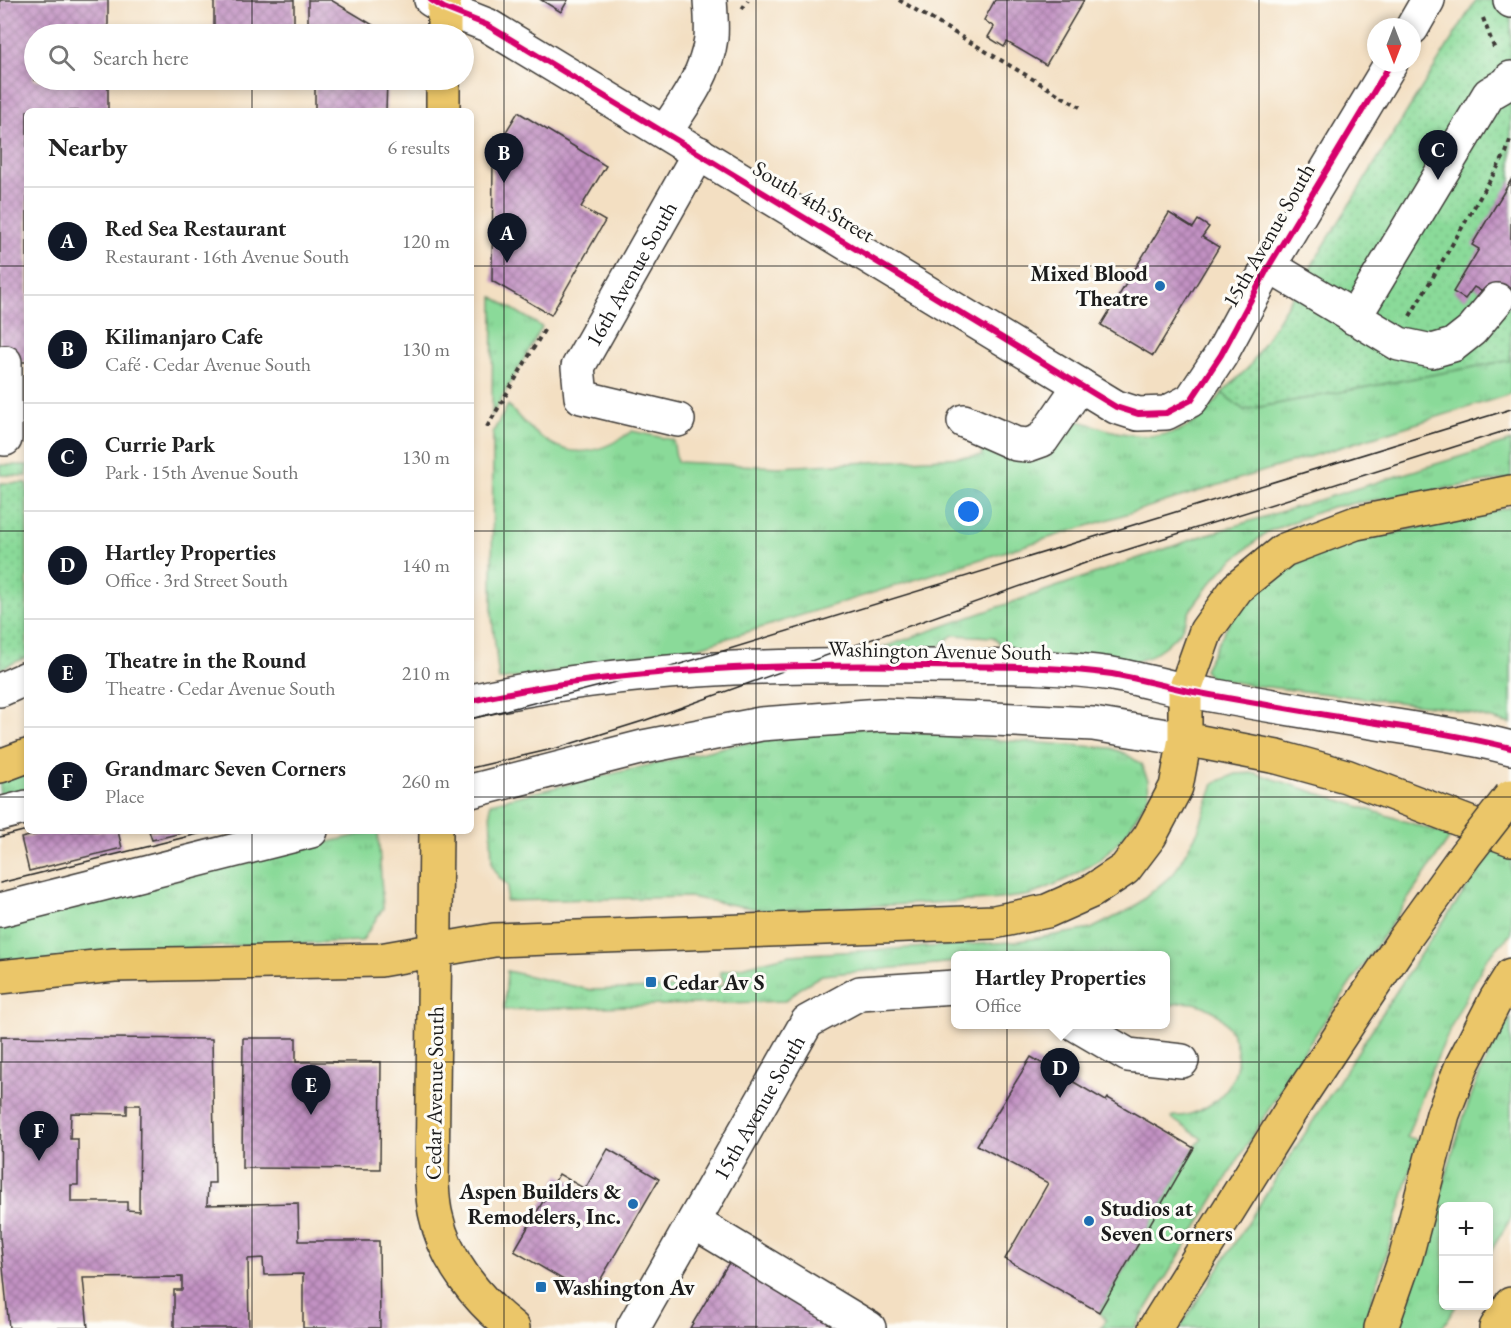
<!DOCTYPE html>
<html lang="en">
<head>
<meta charset="utf-8">
<style>
	:root { --surface:#fff; --page:#f6f6f6; --text:#222; --muted:#767676; --line:#e0e0e0; --accent:#111827 }
	body { margin:0; font-family:"EB Garamond",serif; background:var(--page); color:var(--text) }
	.controls { position:absolute; right:18px; bottom:18px; display:grid; overflow:hidden; border-radius:9px; box-shadow:0 3px 9px #0003 }
	.controls button { width:54px; height:54px; display:grid; place-items:center; padding:0; border:0; border-bottom:2px solid var(--line); background:var(--surface); color:var(--text); font:30px sans-serif }
	.compass { position:absolute; left:1367px; top:18px; width:54px; height:54px; border-radius:50%; background:var(--surface); box-shadow:0 3px 9px #0003; rotate:180deg }
	.you { position:absolute; left:969px; top:512px; width:21px; height:21px; margin:-15px; border:4px solid #fff; border-radius:50%; background:#1a73e8; box-shadow:0 0 0 9px #1a73e833 }
	.badge { display:grid; place-items:center; width:39px; height:39px; border-radius:50%; background:var(--accent); color:#fff; font-size:20px; font-weight:700 }
	.pin { position:absolute; translate:-50% -50px; filter:drop-shadow(0 2px 3px #0008) }
	.pin::after { content:''; position:absolute; top:32px; width:21px; height:18px; background:inherit; clip-path:polygon(0 0,100% 0,50% 100%) }
	.popup { position:absolute; left:951px; top:951px; width:219px; height:78px; box-sizing:border-box; display:grid; place-content:center; border-radius:9px; background:var(--surface); filter:drop-shadow(0 2px 4px #0005); font-size:20px; white-space:nowrap; color:var(--muted) }
	.popup b { font-size:22px; color:var(--text) }
	.popup::after { content:''; position:absolute; left:50%; top:100%; margin-left:-12px; border:12px solid transparent; border-top-color:var(--surface) }
	.list { margin:0; padding:0; list-style:none }
	h2 { display:flex; justify-content:space-between; align-items:center; height:78px; margin:0; padding:0 24px; font-size:26px }
	h2 small { font-size:20px; font-weight:400; color:var(--muted) }
	.list li { display:grid; grid-template-columns:39px 1fr auto; gap:18px; align-items:center; box-sizing:border-box; height:108px; padding:0 24px; border-top:2px solid var(--line) }
	.list b { display:block; font-size:22px; white-space:nowrap }
	.list p { margin:0; font-size:20px; white-space:nowrap; color:var(--muted) }
	.list em { font-size:20px; font-style:normal; color:var(--muted) }
	.icon { flex:none; width:33px; height:33px; fill:none; stroke:currentColor; stroke-width:2; stroke-linecap:round; stroke-linejoin:round }
	.map { position:relative; flex:none; width:1511px; height:1328px; overflow:hidden }
	.search { position:absolute; background:var(--surface); box-shadow:0 3px 9px #0003; left:24px; top:24px; width:450px; height:66px; display:flex; align-items:center; gap:15px; box-sizing:border-box; padding:0 21px; border-radius:33px; color:var(--muted); font-size:22px }
	.panel { position:absolute; background:var(--surface); box-shadow:0 3px 9px #0003; left:24px; top:108px; width:450px; height:726px; border-radius:9px }
	.map>svg:first-child { display:block }
</style>
</head>
<body>
<div class="map">
<svg width="1511" height="1328" viewBox="0 0 1511 1328">
	<defs>
		<pattern id="grass-tufts" width="24" height="20" patternUnits="userSpaceOnUse" patternTransform="scale(1.5)"><rect width="24" height="20" fill="#8ada99"/><path d="M3 7l-1-3M5 7V3M7 7l1-3M15 17l-1-3M17 17v-4M19 17l1-3" fill="none" stroke="#76ba83"/></pattern>
		<pattern id="park-dots" width="8" height="8" patternUnits="userSpaceOnUse" patternTransform="scale(1.5)"><rect width="8" height="8" fill="#8ada99"/><path d="M2 2h.1M6 6h.1" fill="none" stroke="#76ba83" stroke-width="1.8" stroke-linecap="round"/></pattern>
		<pattern id="building-cross-hatch" width="8" height="8" patternUnits="userSpaceOnUse" patternTransform="scale(1.5)"><rect width="8" height="8" fill="#c292c3"/><path d="M0 0l8 8M0 8l8-8" fill="none" stroke="#9d769e"/></pattern>
	</defs>
	<rect width="100%" height="100%" fill="#fdfcf7"/>
	<filter id="ink" filterUnits="userSpaceOnUse"><feTurbulence type="fractalNoise" baseFrequency=".0167" numOctaves="2"/><feDisplacementMap in="SourceGraphic" scale="12" xChannelSelector="R" yChannelSelector="G"/><feConvolveMatrix kernelMatrix="1 2 1 2 8 2 1 2 1" color-interpolation-filters="sRGB"/></filter>
	<filter id="wash" filterUnits="userSpaceOnUse"><feTurbulence type="fractalNoise" baseFrequency=".008" numOctaves="4" result="noise"/><feDisplacementMap in="SourceGraphic" scale="24" xChannelSelector="R" yChannelSelector="G"/><feGaussianBlur stdDeviation="1.35" result="paint"/><feColorMatrix in="noise" values="0 0 0 0 0 0 0 0 0 0 0 0 0 0 0 0 0 1.4 0 .05"/><feComposite in="paint" operator="in"/></filter>
	<g filter="url(#wash)">
		<rect width="100%" height="100%" fill="#f3dfc2"/>
		<!-- grass -->
		<path fill="url(#grass-tufts)" stroke="#537b5a" stroke-width="1.5" d="M 493,297 L 542,327 L 492,415 Z
			M 1511,360 L 1511,394 L 667,657 L 499,680 L 492,616 L 493,432 L 508,405 C 546,449 579,470 632,431 L 673,440 L 677,462 L 779,467 L 982,456 L 979,435 L 1012,454 C 1026,446 1039,438 1053,430 C 1057,428 1063,422 1069,421 C 1079,419 1095,426 1105,429 C 1154,443 1193,438 1222,393 L 1244,410 Z
			M 1511,441 L 1511,478 L 1331,507 L 1267,532 L 1227,565 L 1209,585 L 1191,609 L 1180,632 L 1165,646 L 1149,657 L 1131,663 L 1009,654 L 993,637 L 953,635 L 936,649 L 881,648 L 1205,535 Z
			M 0,465 L 27,465 L 27,476 L 0,475 Z
			M 1511,507 L 1511,724 L 1448,708 L 1250,685 L 1209,677 L 1204,669 L 1237,608 L 1288,567 L 1340,545 Z
			M 887,726 L 956,737 L 1111,748 L 1126,754 L 1141,764 L 1148,780 L 1149,795 L 1126,834 L 1101,859 L 1067,879 L 1031,895 L 991,900 L 768,911 L 689,897 L 506,901 L 508,886 L 499,877 L 492,865 L 490,803 L 733,745 L 807,733 Z
			M 27,767 L 27,790 L 0,797 L 0,774 Z
			M 1255,773 L 1451,836 L 1305,1050 L 1135,1328 L 1101,1328 L 1106,1320 L 1099,1312 L 1194,1148 L 1202,1139 L 1171,1118 L 1173,1116 C 1186,1117 1197,1113 1208,1106 C 1272,1064 1219,981 1165,1008 L 1165,956 L 955,956 L 955,962 L 822,975 L 803,986 L 785,1001 L 504,1010 L 507,971 L 591,990 L 725,986 L 720,972 L 790,955 L 1013,942 L 1091,929 L 1133,908 L 1174,873 L 1198,831 L 1214,783 L 1236,774 Z
			M 374,831 L 378,831 L 383,908 L 362,941 L 202,947 L 151,955 L 0,966 L 0,923 Z
			M 1494,850 L 1511,857 L 1511,934 L 1487,958 L 1455,1018 L 1431,1072 L 1407,1137 L 1419,1140 L 1393,1231 L 1363,1328 L 1180,1328 L 1423,950 Z
			M 1511,1017 L 1511,1218 L 1489,1254 L 1488,1206 L 1444,1206 L 1444,1306 L 1456,1306 L 1442,1328 L 1396,1328 C 1407,1298 1418,1267 1428,1236 C 1451,1164 1467,1080 1511,1017 Z"/>
		<!-- park -->
		<path fill="url(#park-dots)" stroke="#537b5a" stroke-width="1.5" d="M 1476,0 L 1511,0 L 1511,360 L 1244,410 L 1222,393 L 1249,367 Z
			M 0,483 L 27,483 L 27,657 L 0,669 Z"/>
		<g id="blocks">
			<!-- building -->
			<path fill="url(#building-cross-hatch)" fill-rule="evenodd" d="M 0,0 L 108,0 L 108,34 L 34,34 L 34,80 L 108,80 L 108,111 L 27,111 L 27,362 L 0,362 Z
				M 214,0 L 294,0 L 294,34 L 214,34 Z
				M 308,0 L 331,0 L 388,34 L 308,34 Z
				M 541,0 L 568,0 L 561,12 Z
				M 995,0 L 1084,0 L 1046,65 L 1007,42 L 1004,47 L 988,37 L 994,27 L 984,20 Z
				M 315,80 L 387,80 L 386,111 L 315,111 Z
				M 518,112 L 606,166 L 581,207 L 605,221 L 551,315 L 492,281 L 493,153 Z
				M 1511,180 L 1511,308 L 1474,287 L 1465,299 L 1453,292 L 1479,249 L 1472,245 Z
				M 1169,213 L 1193,228 L 1198,220 L 1209,227 L 1202,237 L 1219,247 L 1153,356 L 1101,325 Z
				M 51,831 L 118,831 L 122,848 L 29,871 L 21,838 Z
				M 149,831 L 186,831 L 186,832 L 152,840 Z
				M 1,1037 L 212,1039 L 215,1183 L 208,1183 L 207,1205 L 298,1203 L 299,1241 L 379,1241 L 380,1328 L 303,1328 L 303,1274 L 264,1275 L 263,1258 L 248,1259 L 249,1328 L 174,1328 L 174,1290 L 182,1290 L 182,1277 L 83,1278 L 88,1328 L 9,1328 L 0,1237 ZM 127,1105 L 140,1105 L 139,1211 L 127,1210 L 127,1202 L 71,1202 L 71,1185 L 78,1185 L 78,1139 L 70,1139 L 71,1113 L 127,1114 Z
				M 243,1038 L 296,1038 L 296,1062 L 381,1062 L 380,1169 L 242,1168 Z
				M 1031,1057 L 1106,1101 L 1108,1098 L 1194,1148 L 1099,1312 L 1005,1259 L 1048,1183 L 977,1145 Z
				M 608,1149 L 659,1179 L 591,1296 L 514,1251 L 559,1174 L 585,1189 Z
				M 731,1259 L 841,1328 L 690,1328 Z"/>
		</g>
	</g>
	<g filter="url(#ink)">
		<use href="#blocks" fill-opacity="0" stroke="#3c3935" stroke-width="1.5"/>
		<g fill="none" stroke-linecap="round" stroke-linejoin="round">
			<defs>
				<g id="minor">
					<path d="M 431,0 L 444,8 L 487,25 L 1116,407 L 1138,414 L 1166,413 L 1191,400 L 1221,355 L 1269,266 L 1391,63"/>
					<path d="M 1510,0 L 1511,1"/>
					<path d="M 1412,28 L 1428,0"/>
					<path d="M 665,132 C 684,104 707,73 711,38 C 712,26 711,13 710,0"/>
					<path d="M 1269,266 L 1399,344 L 1432,351 L 1453,345 L 1472,330 L 1497,300"/>
					<path d="M 1354,318 L 1489,94 L 1508,83 L 1511,78"/>
					<path id="s1" d="M 678,420 L 581,397 L 578,367 L 699,153"/>
					<path d="M 964,421 L 1016,444 L 1028,445 L 1042,440 L 1080,385"/>
					<path d="M 5,439 L 5,362"/>
					<path d="M 0,690 L 27,678"/>
					<path d="M 471,701 C 620,667 776,664 927,666 C 988,667 1051,665 1112,674 C 1136,678 1160,685 1184,690 C 1225,698 1267,705 1309,712 C 1376,724 1444,731 1511,748"/>
					<path d="M 471,791 L 643,747 L 761,724 L 881,715 L 994,719 L 1093,724 L 1185,739"/>
					<path d="M 0,814 L 27,807"/>
					<path d="M 0,910 L 311,831"/>
					<path d="M 1075,1024 L 1128,1055 L 1182,1061"/>
					<path d="M 694,1222 L 869,1328"/>
					<path id="s2" d="M 633,1328 L 807,1022 L 860,993 L 955,987"/>
				</g>
				<path id="major" d="M 444,34 L 444,0
					M 443,111 L 443,80
					M 1185,739 L 1277,757 L 1346,776 L 1511,839
					M 0,766 L 27,756
					M 436,831 L 432,1184 C 433,1194 433,1205 436,1216 C 445,1260 478,1301 513,1328
					M 0,977 L 114,965 L 380,960 L 494,940 L 994,922 L 1047,911 L 1092,891 L 1125,869 L 1150,836 L 1176,787 L 1185,739 L 1185,690"/>
				<path id="highway" d="M 1185,690 L 1206,631 L 1237,588 L 1284,550 L 1356,523 L 1511,492
					M 1155,1328 L 1291,1110 L 1403,941
					M 1381,1328 L 1406,1256 L 1443,1114 L 1462,1065 L 1496,999 L 1511,975
					M 1496,1328 L 1511,1304"/>
			</defs>
			<!-- minor casing -->
			<use href="#minor" stroke="#3c3935" stroke-width="36"/>
			<!-- major casing -->
			<use href="#major" stroke="#3c3935" stroke-width="36"/>
			<!-- highway casing -->
			<use href="#highway" stroke="#3c3935" stroke-width="36"/>
			<!-- path -->
			<path stroke="#3c3935" stroke-width="4" stroke-dasharray="4.5 4.5" stroke-linecap="butt" d="M 899,0 L 1080,107
				M 742,9 L 748,0
				M 1483,18 L 1495,50
				M 1410,316 L 1506,153 L 1511,137
				M 487,427 L 546,327"/>
			<!-- minor -->
			<use href="#minor" stroke="#fff" stroke-width="33"/>
			<!-- major -->
			<use href="#major" stroke="#ebc669" stroke-width="33"/>
			<!-- highway -->
			<use href="#highway" stroke="#ebc669" stroke-width="33"/>
			<!-- tram -->
			<path stroke="#1c1c1c" stroke-width="1.5" d="M 471,719 L 651,673 L 1511,409
				M 471,768 L 557,748 L 646,720 L 1088,562 L 1511,429
				M 0,837 L 27,830
				M 0,883 L 210,831"/>
			<defs>
				<path id="highway-bridge" d="M 1403,941 L 1465,855 L 1511,796"/>
			</defs>
			<!-- highway-bridge casing -->
			<use href="#highway-bridge" stroke="#3c3935" stroke-width="36" stroke-linecap="butt"/>
			<!-- highway-bridge -->
			<use href="#highway-bridge" stroke="#ebc669" stroke-width="33"/>
			<defs>
				<path id="cycleway" d="M 431,0 L 444,8 L 487,25 L 1116,407 L 1138,414 L 1166,413 L 1191,400 L 1221,355 L 1269,266 L 1391,63
					M 471,701 C 620,667 776,664 927,666 C 988,667 1051,665 1112,674 C 1136,678 1160,685 1184,690 C 1225,698 1267,705 1309,712 C 1376,724 1444,731 1511,748"/>
			</defs>
			<!-- cycleway casing -->
			<use href="#cycleway" stroke="#fdfcf7" stroke-width="10"/>
			<!-- cycleway -->
			<use href="#cycleway" stroke="#d6006c" stroke-width="6"/>
		</g>
	</g>
	<!-- grid -->
	<path fill="none" stroke="#1c1c1c" stroke-width="1.5" stroke-opacity="0.55" d="M 252,0 L 252,34M 504,0 L 504,1328M 756,0 L 756,1328M 1007,0 L 1007,1328M 1259,0 L 1259,1328M 252,80 L 252,111M 0,266 L 27,266M 471,266 L 1511,266M 0,531 L 27,531M 471,531 L 1511,531M 0,797 L 27,797M 471,797 L 1511,797M 252,831 L 252,1328M 0,1062 L 1511,1062"/>
	<!-- markers -->
	<g fill="#1f6fb2" stroke="#fdfcf7" stroke-width="2">
		<circle cx="1160" cy="286" r="6"/>
		<rect x="645" y="976" width="12" height="12" rx="3"/>
		<circle cx="633" cy="1204" r="6"/>
		<circle cx="1089" cy="1221" r="6"/>
		<rect x="535" y="1281" width="12" height="12" rx="3"/>
	</g>
	<g text-anchor="middle" stroke-width="6" stroke-linejoin="round" paint-order="stroke">
		<!-- street labels -->
		<g font-size="22" fill="#1c1c1c" stroke="#fdfcf7">
			<text transform="translate(814 201) rotate(31)" y="8">South 4th Street</text>
			<text transform="translate(1268 235) rotate(-60)" y="8">15th Avenue South</text>
			<text dy="8" stroke="none"><textPath href="#s1" startOffset="237">16th Avenue South</textPath></text>
			<text transform="translate(940 650) rotate(1)" y="8">Washington Avenue South</text>
			<text transform="translate(434 1093) rotate(-89)" y="8">Cedar Avenue South</text>
			<text dy="8" stroke="none"><textPath href="#s2" startOffset="254">15th Avenue South</textPath></text>
		</g>
		<!-- poi labels -->
		<g font-size="22" font-weight="bold" fill="#1c1c1c" stroke="#fdfcf7" text-anchor="start">
			<text x="1148" y="281" text-anchor="end">Mixed Blood<tspan x="1148" dy="25">Theatre</tspan></text>
			<text x="663" y="990">Cedar Av S</text>
			<text x="621" y="1199" text-anchor="end">Aspen Builders &amp;<tspan x="621" dy="25">Remodelers, Inc.</tspan></text>
			<text x="1101" y="1216">Studios at<tspan x="1101" dy="25">Seven Corners</tspan></text>
			<text x="553" y="1295">Washington Av</text>
		</g>
	</g>
</svg>
<div class="controls">
<button>+</button>
<button>−</button>
</div>
<svg class="compass" viewBox="-18 -18 36 36"><path d="M0-13l5 13h-10z" fill="#e53935"/><path d="M0 13l5-13h-10z" fill="#767676"/></svg>
<div class="you"></div>
<div class="pin badge" style="left:507px;top:263px">A</div>
<div class="pin badge" style="left:504px;top:183px">B</div>
<div class="pin badge" style="left:1438px;top:180px">C</div>
<div class="pin badge" style="left:1060px;top:1098px">D</div>
<div class="popup"><b>Hartley Properties</b>Office</div>
<div class="pin badge" style="left:311px;top:1115px">E</div>
<div class="pin badge" style="left:39px;top:1161px">F</div>
<div class="search"><svg class="icon" aria-label="search" viewBox="0 0 24 24"><circle cx="10" cy="10" r="6"/><path d="M15 15l6 6"/></svg>Search here</div>
<section class="panel">
<h2>Nearby<small>6 results</small></h2>
<ul class="list">
<li><span class="badge">A</span><div><b>Red Sea Restaurant</b><p>Restaurant · 16th Avenue South</p></div><em>120 m</em></li>
<li><span class="badge">B</span><div><b>Kilimanjaro Cafe</b><p>Café · Cedar Avenue South</p></div><em>130 m</em></li>
<li><span class="badge">C</span><div><b>Currie Park</b><p>Park · 15th Avenue South</p></div><em>130 m</em></li>
<li><span class="badge">D</span><div><b>Hartley Properties</b><p>Office · 3rd Street South</p></div><em>140 m</em></li>
<li><span class="badge">E</span><div><b>Theatre in the Round</b><p>Theatre · Cedar Avenue South</p></div><em>210 m</em></li>
<li><span class="badge">F</span><div><b>Grandmarc Seven Corners</b><p>Place</p></div><em>260 m</em></li>
</ul>
</section>
</div>
</body>
</html>
